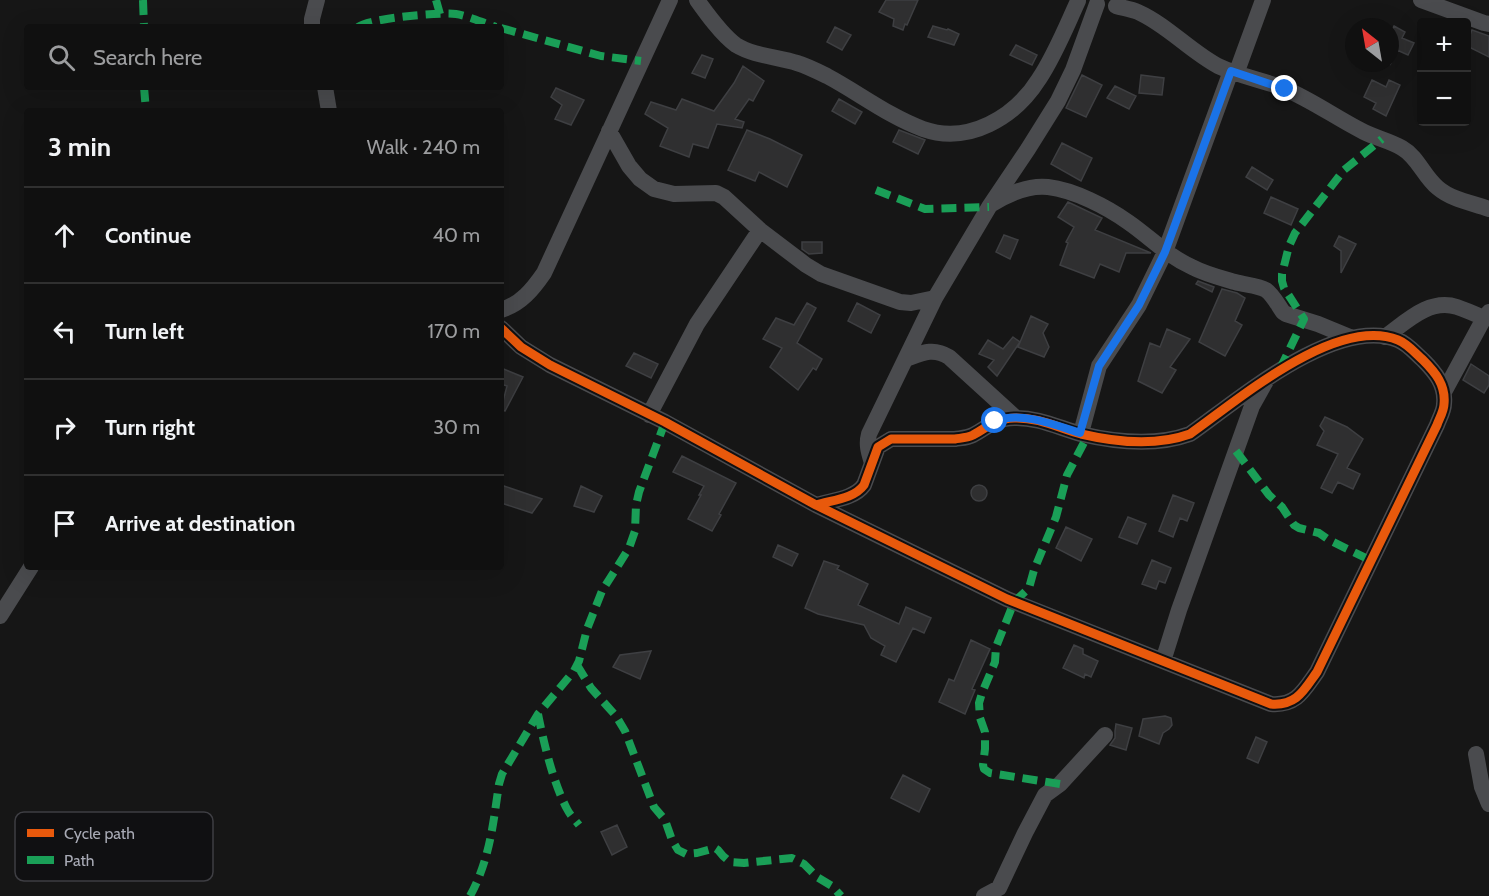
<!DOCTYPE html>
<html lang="en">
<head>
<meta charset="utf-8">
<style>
	:root { --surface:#101010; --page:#1e1e1e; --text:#f1f3f6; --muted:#9c9d9f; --line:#303030 }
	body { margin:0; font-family:Cabin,sans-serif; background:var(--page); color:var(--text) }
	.controls { position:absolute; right:18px; top:18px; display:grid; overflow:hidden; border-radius:6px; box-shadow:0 6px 24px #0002 }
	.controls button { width:54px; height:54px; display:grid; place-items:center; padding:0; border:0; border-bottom:2px solid var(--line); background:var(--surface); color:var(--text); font:30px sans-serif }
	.compass { position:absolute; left:1345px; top:18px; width:54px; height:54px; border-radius:50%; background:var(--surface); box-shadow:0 6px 24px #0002; rotate:329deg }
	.stop { position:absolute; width:18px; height:18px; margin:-14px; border:4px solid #1a73e8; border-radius:50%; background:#fff }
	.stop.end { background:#1a73e8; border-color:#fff; box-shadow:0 2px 6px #0008 }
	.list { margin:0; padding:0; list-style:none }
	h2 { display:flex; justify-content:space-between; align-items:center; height:78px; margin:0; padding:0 24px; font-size:26px }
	h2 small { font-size:20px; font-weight:400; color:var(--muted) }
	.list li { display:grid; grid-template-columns:39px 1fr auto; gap:18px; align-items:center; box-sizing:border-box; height:96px; padding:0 24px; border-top:2px solid var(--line) }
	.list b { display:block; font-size:22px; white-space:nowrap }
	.list em { font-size:20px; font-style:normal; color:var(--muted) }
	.icon { flex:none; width:33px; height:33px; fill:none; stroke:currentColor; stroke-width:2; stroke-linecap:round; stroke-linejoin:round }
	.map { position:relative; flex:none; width:1489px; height:896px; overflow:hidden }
	.search { position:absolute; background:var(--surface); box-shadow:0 6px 24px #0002; left:24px; top:24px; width:480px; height:66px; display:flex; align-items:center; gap:15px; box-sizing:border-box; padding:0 21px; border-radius:6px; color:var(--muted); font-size:22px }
	.panel { position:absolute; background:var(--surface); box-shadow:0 6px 24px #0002; left:24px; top:108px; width:480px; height:462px; border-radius:6px }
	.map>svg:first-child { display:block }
</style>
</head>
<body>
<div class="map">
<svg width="1489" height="896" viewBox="0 0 1489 896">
	<rect width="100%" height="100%" fill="#161616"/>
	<!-- building -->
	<path fill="#2f2f30" stroke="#3e3f42" stroke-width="1.5" d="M 886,0 L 918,0 L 907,25 L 905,24 L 903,30 L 893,26 L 894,19 L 879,12 Z
		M 933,26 L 947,30 L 948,29 L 959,34 L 954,45 L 928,37 Z
		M 1394,26 L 1405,32 L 1402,38 L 1414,43 L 1408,55 L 1397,50 L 1390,65 L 1390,32 L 1391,32 Z
		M 835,27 L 851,35 L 842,50 L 827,42 Z
		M 1472,30 L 1489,36 L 1489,57 L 1467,46 L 1467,42 Z
		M 1016,45 L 1037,55 L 1032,65 L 1010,55 Z
		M 702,55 L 713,59 L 705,78 L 692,73 Z
		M 743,66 L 764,81 L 753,101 L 749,99 L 735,119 L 744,122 L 742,128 L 717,124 L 708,148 L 693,144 L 689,157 L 660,146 L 668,128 L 645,114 L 651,102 L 676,110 L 682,99 L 714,111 L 734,83 Z
		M 1082,75 L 1102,85 L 1086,117 L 1066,108 Z
		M 1141,75 L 1164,78 L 1162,95 L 1139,93 Z
		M 1372,80 L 1386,87 L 1389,80 L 1400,85 L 1386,116 L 1373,109 L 1376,103 L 1364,97 Z
		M 1115,86 L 1136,96 L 1129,109 L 1107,98 Z
		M 556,88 L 584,100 L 571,125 L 555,119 L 562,105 L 551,97 Z
		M 839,99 L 862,112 L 855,124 L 832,111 Z
		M 747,130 L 770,139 L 802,155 L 787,187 L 759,172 L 755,181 L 728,170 Z
		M 899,130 L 925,140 L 918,154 L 893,142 Z
		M 1062,143 L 1092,158 L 1081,181 L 1051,164 Z
		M 1252,167 L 1273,180 L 1267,190 L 1246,177 Z
		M 1271,197 L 1298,209 L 1291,225 L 1264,213 Z
		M 1068,202 L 1102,218 L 1095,230 L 1151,253 L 1126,253 L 1119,272 L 1100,264 L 1094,278 L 1060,265 L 1068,243 L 1066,242 L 1074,227 L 1058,217 Z
		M 1004,235 L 1018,240 L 1010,259 L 996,252 Z
		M 1339,236 L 1356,244 L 1341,273 L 1341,251 L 1334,246 Z
		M 802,242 L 822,242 L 822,253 L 809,254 L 802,249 Z
		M 1198,281 L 1214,287 L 1212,292 L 1196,284 Z
		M 1222,289 L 1237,293 L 1245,298 L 1235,321 L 1242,325 L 1225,356 L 1199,342 Z
		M 807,303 L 816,308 L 797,343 L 822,359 L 816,370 L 813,368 L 798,390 L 770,367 L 782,348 L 763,339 L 776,318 L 794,325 Z
		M 857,303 L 880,315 L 871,333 L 848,321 Z
		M 1031,316 L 1048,324 L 1043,333 L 1049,347 L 1044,357 L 1018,347 Z
		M 1167,329 L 1190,339 L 1170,367 L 1176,370 L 1162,393 L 1138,381 L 1150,343 L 1160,347 Z
		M 1013,337 L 1020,342 L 997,376 L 988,367 L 994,360 L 979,354 L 988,340 L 1003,349 Z
		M 634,353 L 658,364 L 651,378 L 626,366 Z
		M 1471,364 L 1489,376 L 1489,385 L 1484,393 L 1463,380 Z
		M 501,368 L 523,377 L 505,411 L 501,409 L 507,386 L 501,384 Z
		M 1325,417 L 1347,427 L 1363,439 L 1347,468 L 1360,474 L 1353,489 L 1338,482 L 1332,493 L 1321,488 L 1338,454 L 1317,445 L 1324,431 L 1320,426 Z
		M 682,456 L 736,483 L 719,514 L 721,515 L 712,531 L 688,519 L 701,495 L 699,495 L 704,486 L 673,472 Z
		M 501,485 L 542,499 L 532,513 L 501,503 Z
		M971 493a8 8 0 1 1 16 0a8 8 0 1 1-16 0Z
		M 581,486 L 602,496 L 594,512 L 574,506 Z
		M 1173,495 L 1194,503 L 1187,521 L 1180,518 L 1173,537 L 1159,531 Z
		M 1128,517 L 1146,524 L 1137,544 L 1119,537 Z
		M 1066,527 L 1092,539 L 1081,561 L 1056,548 Z
		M 778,545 L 798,554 L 792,566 L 773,557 Z
		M 1152,560 L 1171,568 L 1165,583 L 1159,581 L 1156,589 L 1142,584 Z
		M 824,561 L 839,566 L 837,569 L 868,584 L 858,605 L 899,624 L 906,607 L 931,618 L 924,633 L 913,628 L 896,662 L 881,655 L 885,646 L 871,638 L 864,625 L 818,614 L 805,608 Z
		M 971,640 L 990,649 L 972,689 L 975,690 L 965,714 L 939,702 L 949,679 L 954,681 Z
		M 1074,645 L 1083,649 L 1083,654 L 1098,661 L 1091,677 L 1085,674 L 1084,678 L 1063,668 Z
		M 651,651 L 640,679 L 613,667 L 620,655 Z
		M 1165,716 L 1171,718 L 1172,725 L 1169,729 L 1163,733 L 1159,744 L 1139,736 L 1143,719 Z
		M 1116,724 L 1132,728 L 1126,750 L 1110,745 L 1115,738 L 1115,731 Z
		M 1256,737 L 1267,742 L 1258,763 L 1247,758 Z
		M 903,775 L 930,789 L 919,812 L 891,798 Z
		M 617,825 L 627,847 L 612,855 L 601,832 Z"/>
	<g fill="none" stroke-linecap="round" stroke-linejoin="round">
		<!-- minor -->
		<path stroke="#4a4b4e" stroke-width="16" d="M 697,0 C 707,14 722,35 736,45 C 754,56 778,57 797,63 C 807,66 817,71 827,76 C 859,93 888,116 923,129 C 969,145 1015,117 1039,79 C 1055,55 1066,27 1078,1
			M 1421,0 L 1484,23 L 1489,24
			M 1116,6 C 1123,8 1131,9 1138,12 C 1167,25 1190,51 1218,66 C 1239,76 1262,80 1283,88 C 1312,100 1336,118 1364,132 C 1376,138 1390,141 1402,148 C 1418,157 1424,177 1438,188 C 1452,200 1473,203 1489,209
			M 312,27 L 312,19 L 317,0
			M 1236,74 L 1263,0
			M 325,87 L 329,111
			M 609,131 L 629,166 L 640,179 L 654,189 L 674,194 L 716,193 L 724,197 L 760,230 L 806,265 L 821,274 L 900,302 L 911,303 L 935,298
			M 992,204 C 1008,194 1029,185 1048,187 C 1074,190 1107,207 1128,222 C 1150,237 1167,256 1192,267 C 1205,274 1221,278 1235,282 C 1245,285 1258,285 1266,290 C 1273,295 1278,305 1283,312 L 1286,314 L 1318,324 L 1352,338
			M 501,310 C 521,304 533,289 544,273 L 670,0
			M 501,328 L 521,347 L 550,365 L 665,422 L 816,505 L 1007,599 L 1271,704 C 1297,706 1304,690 1317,672 L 1437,425 C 1439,419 1444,411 1444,404 C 1446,385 1435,372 1423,360 C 1415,353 1408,344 1398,340 C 1336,315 1237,401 1190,434 C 1157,446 1115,442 1081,434 C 1059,428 1038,417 1014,418 C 993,419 990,426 973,435 C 967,438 961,438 955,439 L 891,439 L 878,447 L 864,485 C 854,499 832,500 816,505
			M 1385,337 C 1406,322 1429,298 1457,307 C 1466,310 1475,314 1484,318
			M 906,359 C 922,353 933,347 949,357 L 1016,418
			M 1444,392 L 1483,320 L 1489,312
			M 649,415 L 697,324 L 760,230
			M 1081,433 L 1099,366 L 1139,305 L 1165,252 L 1231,71
			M 872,463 C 869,453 866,445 869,434 L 935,298 L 989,207 L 1028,149 L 1058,101 L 1073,70 L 1097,4
			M 0,616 L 31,567
			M 1163,661 L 1179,610 L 1252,406 L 1266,381
			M 1476,754 L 1482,787 L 1489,804
			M 984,896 L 999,888 L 1025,833 L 1045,795 L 1060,784 L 1105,735"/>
		<!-- quiet -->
		<path stroke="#1a9f57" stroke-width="8" stroke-dasharray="15 8" stroke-linecap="butt" d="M 143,0 L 144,27
			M 436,0 L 440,14
			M 358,27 C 371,18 439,12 456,14 C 469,16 483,23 496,27
			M 501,28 L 601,56 L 641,61
			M 144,87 L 146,111
			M 876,190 L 925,209 L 989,207
			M 1280,369 L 1304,319 L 1284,288 L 1282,281 L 1282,274 L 1289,246 L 1295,233 L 1344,170 L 1382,139
			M 1236,451 L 1269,495 L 1282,507 L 1294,525 L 1299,528 L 1319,533 L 1329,540 L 1372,561
			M 577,665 L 591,688 L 616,716 L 625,731 L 654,807 L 665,820 L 672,840 L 678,850 L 686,854 L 697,853 L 715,848 L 718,850 L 723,856 L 730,862 L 744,863 L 792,858 L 804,864 L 817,877 L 832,886 L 841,896
			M 538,714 C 544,744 553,782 567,809 C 570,815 575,820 579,825
			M 1060,784 L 990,773 L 984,769 L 983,765 L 985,749 L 985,732 L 980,718 L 979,703 L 982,693 L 995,662 L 996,647 L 1014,602 L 1029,588 L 1034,570 L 1056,517 L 1067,475 L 1088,435
			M 470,896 C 490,859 493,824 499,784 L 502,774 L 538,714 L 574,671 L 579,661 L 587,629 L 602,591 L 629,548 L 635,531 L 636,505 L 639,492 L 665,422"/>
		<defs>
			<path id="cycleway" d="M 501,328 L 521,347 L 550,365 L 665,422 L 816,505 L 1007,599 L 1271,704 C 1297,706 1304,690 1317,672 L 1437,425 C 1439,419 1444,411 1444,404 C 1446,385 1435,372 1423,360 C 1415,353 1408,344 1398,340 C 1336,315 1237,401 1190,434 C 1157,446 1115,442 1081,434 C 1059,428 1038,417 1014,418 C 993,419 990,426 973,435 C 967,438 961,438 955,439 L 891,439 L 878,447 L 864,485 C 854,499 832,500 816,505"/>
		</defs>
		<!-- cycleway casing -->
		<use href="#cycleway" stroke="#101012" stroke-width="13"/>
		<!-- cycleway -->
		<use href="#cycleway" stroke="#e8590c" stroke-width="9"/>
	</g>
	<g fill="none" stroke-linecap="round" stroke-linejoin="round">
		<!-- route -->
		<path stroke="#1a73e8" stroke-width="8" d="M 995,421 C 1022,411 1055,425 1080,433 L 1099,366 L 1139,305 L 1165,252 L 1231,71 L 1285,89"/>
	</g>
	<!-- legend -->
	<rect x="15" y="812" width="198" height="69" rx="9" fill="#101012" stroke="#3e3e43" stroke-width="1.5"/>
	<rect x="27" y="829" width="27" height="8" fill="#e8590c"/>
	<rect x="27" y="856" width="27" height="8" fill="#1a9f57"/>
	<g font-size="16" fill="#a8aab5">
		<text x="64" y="839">Cycle path</text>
		<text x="64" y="866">Path</text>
	</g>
</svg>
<div class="controls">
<button>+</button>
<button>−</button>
</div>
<svg class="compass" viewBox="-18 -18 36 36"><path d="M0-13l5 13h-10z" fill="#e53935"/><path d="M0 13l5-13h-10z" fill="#9c9d9f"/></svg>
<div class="stop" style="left:995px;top:421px"></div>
<div class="stop end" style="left:1285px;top:89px"></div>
<div class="search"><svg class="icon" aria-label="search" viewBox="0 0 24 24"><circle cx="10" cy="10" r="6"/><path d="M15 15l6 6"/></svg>Search here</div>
<section class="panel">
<h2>3 min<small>Walk · 240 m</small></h2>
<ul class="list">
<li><svg class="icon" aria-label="ahead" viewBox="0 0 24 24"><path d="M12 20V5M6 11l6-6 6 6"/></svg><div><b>Continue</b></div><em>40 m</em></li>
<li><svg class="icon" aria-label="left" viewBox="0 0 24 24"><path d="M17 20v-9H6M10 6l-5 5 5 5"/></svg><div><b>Turn left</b></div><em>170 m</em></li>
<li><svg class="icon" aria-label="right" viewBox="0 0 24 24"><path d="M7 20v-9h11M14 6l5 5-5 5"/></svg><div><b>Turn right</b></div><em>30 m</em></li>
<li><svg class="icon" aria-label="arrive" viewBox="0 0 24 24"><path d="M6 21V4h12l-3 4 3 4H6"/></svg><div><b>Arrive at destination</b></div></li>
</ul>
</section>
</div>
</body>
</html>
